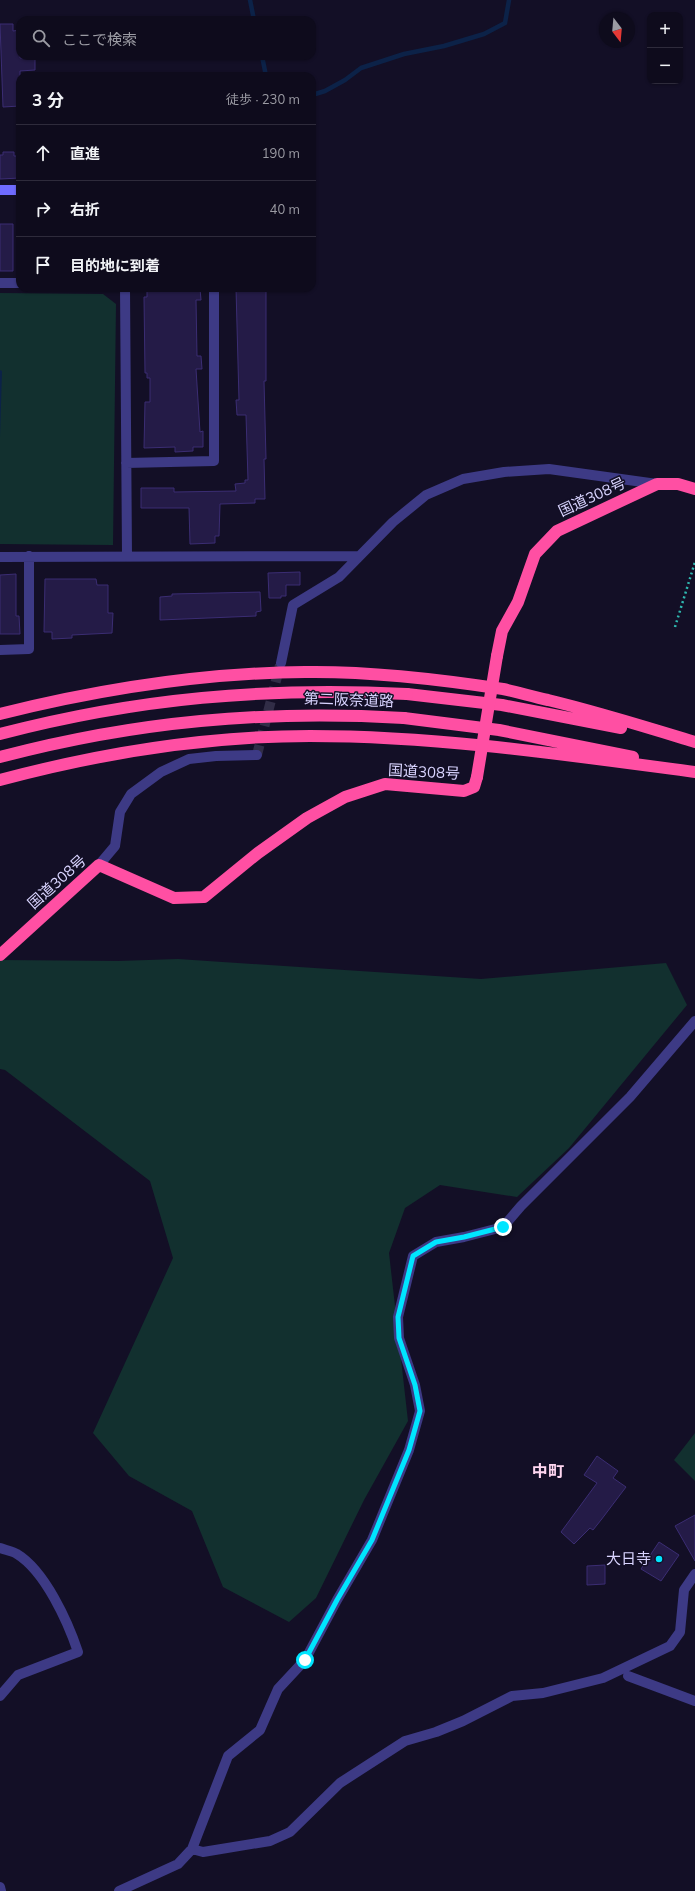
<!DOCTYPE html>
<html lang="ja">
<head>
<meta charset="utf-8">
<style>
	:root { --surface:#0e0b1c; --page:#171425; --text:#f1f3f6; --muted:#9b9ba3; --line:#2e2b3b }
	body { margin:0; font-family:Mulish,"Noto Sans JP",sans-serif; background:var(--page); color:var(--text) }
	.controls { position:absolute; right:12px; top:12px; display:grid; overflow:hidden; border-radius:8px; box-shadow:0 1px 3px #0004 }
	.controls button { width:36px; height:36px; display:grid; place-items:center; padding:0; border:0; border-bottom:1px solid var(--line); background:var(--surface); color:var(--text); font:20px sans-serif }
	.compass { position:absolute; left:599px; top:12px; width:36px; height:36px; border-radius:50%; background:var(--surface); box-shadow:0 1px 3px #0004; rotate:164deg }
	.stop { position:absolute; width:12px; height:12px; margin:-9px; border:3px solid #00e5ff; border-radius:50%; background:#fff }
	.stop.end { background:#00e5ff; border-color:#fff; box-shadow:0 1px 4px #0008 }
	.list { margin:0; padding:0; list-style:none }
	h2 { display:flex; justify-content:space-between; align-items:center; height:52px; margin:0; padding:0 16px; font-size:17px }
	h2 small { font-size:13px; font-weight:400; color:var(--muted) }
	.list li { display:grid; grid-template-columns:26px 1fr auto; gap:12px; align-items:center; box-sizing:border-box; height:56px; padding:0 16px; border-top:1px solid var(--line) }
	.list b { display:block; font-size:15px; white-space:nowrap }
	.list em { font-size:13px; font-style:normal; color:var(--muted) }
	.icon { flex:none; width:22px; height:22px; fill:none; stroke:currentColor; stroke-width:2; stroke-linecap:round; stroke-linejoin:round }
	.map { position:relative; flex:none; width:695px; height:1891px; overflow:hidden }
	.search { position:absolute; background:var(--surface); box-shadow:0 1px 3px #0004; left:16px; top:16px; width:300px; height:44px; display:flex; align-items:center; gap:10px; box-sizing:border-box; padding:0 14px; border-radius:12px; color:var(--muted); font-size:15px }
	.panel { position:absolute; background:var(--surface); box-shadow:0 1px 3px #0004; left:16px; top:72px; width:300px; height:220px; border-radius:12px }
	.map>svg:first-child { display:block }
</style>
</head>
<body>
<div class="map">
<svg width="695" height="1891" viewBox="0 0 695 1891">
	<rect width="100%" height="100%" fill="#130f26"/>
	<!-- green -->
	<path fill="#12302f" d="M 0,293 L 103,294 L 116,304 L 113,545 L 0,544 Z
		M 178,959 L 481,979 L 666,963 L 687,1005 L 569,1148 L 517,1197 L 440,1185 L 405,1208 L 389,1253 L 408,1421 L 364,1500 L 316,1598 L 289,1622 L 223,1587 L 192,1511 L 129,1476 L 93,1433 L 173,1258 L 150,1181 L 5,1070 L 0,1069 L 0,960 L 118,961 Z
		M 695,1433 L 695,1481 L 674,1460 Z"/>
	<!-- water -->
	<path fill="#0c2248" d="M 0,370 L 2,371 L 0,438 Z"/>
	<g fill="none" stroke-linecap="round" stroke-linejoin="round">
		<!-- stream -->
		<path stroke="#0c2248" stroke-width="4.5" d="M 250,0 L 254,20
			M 262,56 L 266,76
			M 312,95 L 325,91 L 345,80 L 361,68 L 404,54 L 444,46 L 484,34 L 505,23 L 509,0"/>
	</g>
	<!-- building -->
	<path fill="#241b47" stroke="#3b2d73" d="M 0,24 L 13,24 L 13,31 L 20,30 L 20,58 L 35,58 L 35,70 L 20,71 L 20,106 L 3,107 Z
		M 3,152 L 14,152 L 14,156 L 20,156 L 20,178 L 0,179 L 0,155 L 3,155 Z
		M 0,224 L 13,224 L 13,271 L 0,271 Z
		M 147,288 L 200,288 L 201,300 L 196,300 L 197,356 L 201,356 L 202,369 L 196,369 L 200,432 L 203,431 L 203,447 L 193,447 L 193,451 L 175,452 L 175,447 L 144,448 L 145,402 L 150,402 L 150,378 L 147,378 L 147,373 L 145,373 L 144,297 L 147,297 Z
		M 236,288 L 266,288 L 266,381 L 264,381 L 266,459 L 264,459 L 265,499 L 255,499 L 255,503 L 220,504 L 219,536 L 215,536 L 215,543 L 190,544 L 189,508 L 141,508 L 141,488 L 174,488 L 174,492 L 236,491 L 235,484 L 245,483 L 245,480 L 248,480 L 246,415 L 237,415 L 236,400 L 239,400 Z
		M 300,572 L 300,585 L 286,585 L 286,596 L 281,596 L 281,598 L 269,598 L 268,573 Z
		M 16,574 L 16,616 L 19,616 L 20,634 L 0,634 L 0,575 Z
		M 45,579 L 96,579 L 97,585 L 108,585 L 108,613 L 113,613 L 112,633 L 72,635 L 72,638 L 52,639 L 52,632 L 44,632 Z
		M 260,592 L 261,611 L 256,612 L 256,616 L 160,620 L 160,597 L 172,596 L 172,594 Z
		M 597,1456 L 618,1471 L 613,1478 L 626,1487 L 601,1520 L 593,1530 L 590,1528 L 574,1544 L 561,1532 L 597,1483 L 584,1475 Z
		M 695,1515 L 695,1561 L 675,1526 Z
		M 659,1542 L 679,1555 L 661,1581 L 641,1569 Z
		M 605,1565 L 605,1584 L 587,1585 L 587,1566 Z"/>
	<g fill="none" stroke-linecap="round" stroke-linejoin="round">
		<!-- street-tunnel -->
		<path stroke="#312d47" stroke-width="10" stroke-dasharray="10 5" stroke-linecap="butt" d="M 257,755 L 280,665"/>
		<!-- path -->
		<path stroke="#2fb8b0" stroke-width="2.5" stroke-dasharray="2 3" stroke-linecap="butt" d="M 675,627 L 695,562"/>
		<!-- street -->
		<path stroke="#3d3a85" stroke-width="10" d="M 0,283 L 20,283
			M 125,288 L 127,556
			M 126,463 L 214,461 L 214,288
			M 0,557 L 359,556
			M 0,650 L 29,649 L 29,556
			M 281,663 L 293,605 L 339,577 L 393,522 L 426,495 L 463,479 L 504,472 L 549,469 L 657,484
			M 99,865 L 115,846 L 120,812 L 131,794 L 161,772 L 189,759 L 216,756 L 257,755
			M 0,1548 C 5,1550 13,1551 17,1554 C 45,1571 68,1622 78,1652 L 18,1675 L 0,1696
			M 628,1676 L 695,1701
			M 192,1849 L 203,1852 L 270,1841 L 290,1832 L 340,1783 L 405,1741 L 436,1732 L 463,1721 L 512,1696 L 543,1693 L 603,1678 L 670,1646 L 680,1632 L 684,1590 L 695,1574
			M 0,1887 L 1,1891
			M 119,1891 L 178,1864 L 192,1849 L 228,1756 L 260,1730 L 278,1689 L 305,1660 L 337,1600 L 372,1540 L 409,1450 L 420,1411 L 415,1385 L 399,1338 L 398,1317 L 413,1256 L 436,1242 L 464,1237 L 503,1227 L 521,1206 L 630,1097 L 695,1021"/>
		<!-- secondary -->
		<path stroke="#6f6bff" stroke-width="10" d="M 0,190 L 20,190"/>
		<!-- highway -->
		<path stroke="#ff4fa3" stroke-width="12" d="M 497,656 L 502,631 L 518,602 L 535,554 L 557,531 L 657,484 L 678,484 L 695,489
			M 407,694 L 502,705 L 621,728
			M 0,714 C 100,689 202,673 305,672 C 371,671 438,679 503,689 C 518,692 533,697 548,700 C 598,712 646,727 695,742
			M 404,718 L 499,730 L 633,757
			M 0,780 C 101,753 205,736 310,736 C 439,736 567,755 695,772
			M 0,955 L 99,865 L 174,898 L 204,897 L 258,853 L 307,818 L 345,797 L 385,784 L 464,791 L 474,787 L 477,777"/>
		<!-- highway-bridge -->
		<path stroke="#ff4fa3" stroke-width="12" d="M 0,734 C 138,698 265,687 407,694
			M 0,757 C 137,721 263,710 404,718
			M 477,777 L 497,656"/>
	</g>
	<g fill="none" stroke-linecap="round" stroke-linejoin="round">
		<!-- route -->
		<path stroke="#00e5ff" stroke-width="5" d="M 305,1660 L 337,1600 L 372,1540 L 409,1450 L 420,1411 L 415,1385 L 399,1338 L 398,1317 L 413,1256 L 436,1242 L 464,1237 L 503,1227"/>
	</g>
	<!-- markers -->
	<circle fill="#00e5ff" stroke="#130f26" stroke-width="1.5" cx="659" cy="1559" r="4"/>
	<g text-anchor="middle" stroke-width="3" stroke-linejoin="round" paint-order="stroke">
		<!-- street labels -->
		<g font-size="15" fill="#d9d4ff" stroke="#130f26">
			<text transform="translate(592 497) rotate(-25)" y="5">国道308号</text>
			<text transform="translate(349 700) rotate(2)" y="5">第二阪奈道路</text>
			<text transform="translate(424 772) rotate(3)" y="5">国道308号</text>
			<text transform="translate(57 882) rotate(-42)" y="5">国道308号</text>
		</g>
		<!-- poi labels -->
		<g font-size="15" fill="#d9d4ff" stroke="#130f26" text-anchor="end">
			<text x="651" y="1564">大日寺</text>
		</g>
		<!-- neighbourhood labels -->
		<g font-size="16" font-weight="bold" fill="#ffd6f0" stroke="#130f26">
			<text x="548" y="1477">中町</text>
		</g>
	</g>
</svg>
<div class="controls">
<button>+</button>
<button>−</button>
</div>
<svg class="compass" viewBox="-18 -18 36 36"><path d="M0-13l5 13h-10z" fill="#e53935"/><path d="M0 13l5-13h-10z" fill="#9b9ba3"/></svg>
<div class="stop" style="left:305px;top:1660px"></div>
<div class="stop end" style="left:503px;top:1227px"></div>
<div class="search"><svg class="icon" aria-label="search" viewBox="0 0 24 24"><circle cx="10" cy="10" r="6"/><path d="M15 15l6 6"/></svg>ここで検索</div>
<section class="panel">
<h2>3 分<small>徒歩 · 230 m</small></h2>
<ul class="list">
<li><svg class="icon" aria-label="ahead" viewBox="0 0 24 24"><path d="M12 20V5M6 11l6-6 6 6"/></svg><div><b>直進</b></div><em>190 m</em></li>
<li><svg class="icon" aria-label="right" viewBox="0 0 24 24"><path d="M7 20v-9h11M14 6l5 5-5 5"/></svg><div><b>右折</b></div><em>40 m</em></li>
<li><svg class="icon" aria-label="arrive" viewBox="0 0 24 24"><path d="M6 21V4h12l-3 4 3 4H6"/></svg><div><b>目的地に到着</b></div></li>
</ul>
</section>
</div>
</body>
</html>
